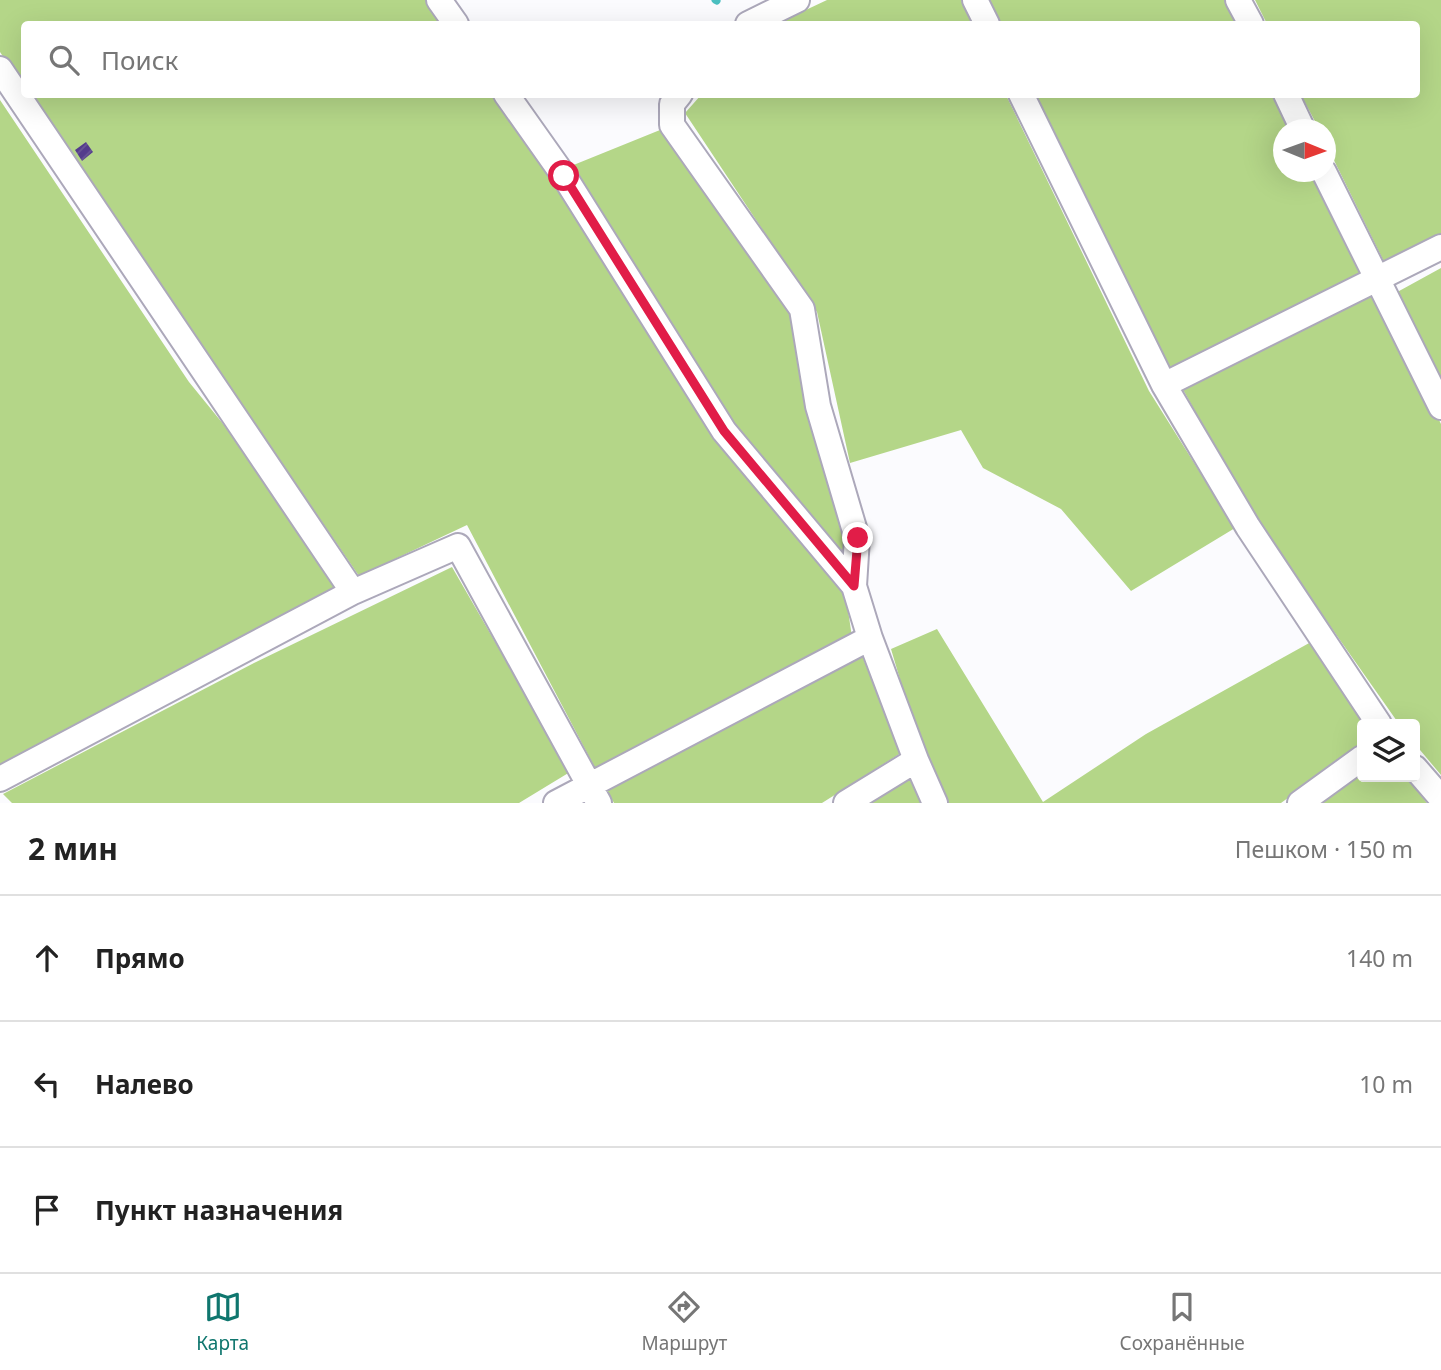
<!DOCTYPE html>
<html lang="ru">
<head>
<meta charset="utf-8">
<style>
	:root { --surface:#fff; --page:#f6f6f6; --text:#222; --muted:#767676; --line:#e0e0e0; --accent:#0f766e }
	body { margin:0; font-family:"Noto Sans",sans-serif; background:var(--page); color:var(--text) }
	.controls { position:absolute; right:21px; bottom:21px; display:grid; overflow:hidden; border-radius:7px; box-shadow:0 7px 28px #0002 }
	.controls button { width:63px; height:63px; display:grid; place-items:center; padding:0; border:0; border-bottom:2px solid var(--line); background:var(--surface); color:var(--text); font:35px sans-serif }
	.compass { position:absolute; left:1273px; top:119px; width:63px; height:63px; border-radius:50%; background:var(--surface); box-shadow:0 7px 28px #0002; rotate:91deg }
	.stop { position:absolute; width:21px; height:21px; margin:-16px; border:5px solid #e11d48; border-radius:50%; background:#fff }
	.stop.end { background:#e11d48; border-color:#fff; box-shadow:0 2px 7px #0008 }
	.list { margin:0; padding:0; list-style:none }
	h2 { display:flex; justify-content:space-between; align-items:center; height:91px; margin:0; padding:0 28px; font-size:30px }
	h2 small { font-size:23px; font-weight:400; color:var(--muted) }
	.list li { display:grid; grid-template-columns:46px 1fr auto; gap:21px; align-items:center; box-sizing:border-box; height:126px; padding:0 28px; border-top:2px solid var(--line) }
	.list b { display:block; font-size:26px; white-space:nowrap }
	.list em { font-size:23px; font-style:normal; color:var(--muted) }
	.icon { flex:none; width:38px; height:38px; fill:none; stroke:currentColor; stroke-width:2; stroke-linecap:round; stroke-linejoin:round }
	.map { position:relative; flex:none; width:1441px; height:803px; overflow:hidden }
	.search { position:absolute; background:var(--surface); box-shadow:0 7px 28px #0002; left:21px; right:21px; top:21px; height:77px; display:flex; align-items:center; gap:18px; box-sizing:border-box; padding:0 24px; border-radius:7px; color:var(--muted); font-size:26px }
	.sheet { height:469px; background:var(--surface) }
	nav { display:flex; justify-content:space-around; align-items:center; box-sizing:border-box; height:98px; border-top:2px solid var(--line); background:var(--surface); font-size:19px; color:var(--muted) }
	nav a { display:grid; justify-items:center; gap:4px }
	nav .on { color:var(--accent) }
	.map>svg:first-child { display:block }
</style>
</head>
<body>
<div class="map">
<svg width="1441" height="803" viewBox="0 0 1441 803">
	<defs>
		<pattern id="building-hatch" width="6" height="6" patternUnits="userSpaceOnUse" patternTransform="scale(1.75)"><rect width="6" height="6" fill="#533b8c"/><path d="M-1 1l2-2M0 6l6-6M5 7l2-2" fill="none" stroke="#685596"/></pattern>
	</defs>
	<rect width="100%" height="100%" fill="#fbfbfe"/>
	<!-- garden -->
	<path fill="#b4d688" d="M 0,0 L 427,0 L 444,24 L 24,24 L 24,88 L 0,52 Z
		M 827,0 L 961,0 L 972,24 L 776,24 Z
		M 986,0 L 1228,0 L 1240,24 L 998,24 Z
		M 1255,0 L 1441,0 L 1441,236 L 1385,264 L 1326,144 L 1326,130 L 1319,129 L 1301,95 L 1416,94 L 1416,24 L 1267,24 Z
		M 29,95 L 492,95 L 557,188 L 714,435 L 846,597 L 852,637 L 595,768 L 467,525 L 359,576 Z
		M 701,95 L 1006,95 L 1149,391 L 1235,528 L 1131,591 L 1061,509 L 983,468 L 961,430 L 850,463 L 817,312 L 685,113 Z
		M 1032,95 L 1275,95 L 1292,129 L 1284,130 L 1284,172 L 1313,172 L 1365,276 L 1165,370 Z
		M 0,100 L 189,382 L 224,425 L 335,587 L 251,635 L 0,764 Z
		M 660,130 L 749,246 L 793,312 L 848,537 L 849,564 L 727,417 L 571,166 Z
		M 1441,268 L 1441,397 L 1390,296 Z
		M 1377,294 L 1441,424 L 1441,775 L 1415,744 L 1415,724 L 1399,724 L 1257,522 L 1181,386 Z
		M 452,567 L 570,772 L 519,803 L 12,803 L 3,794 L 254,663 Z
		M 937,629 L 1043,802 L 1146,734 L 1311,642 L 1365,724 L 1362,724 L 1362,744 L 1281,803 L 944,803 L 923,757 L 891,649 Z
		M 861,653 L 901,753 L 822,803 L 614,803 L 603,783 Z
		M 1362,774 L 1406,777 L 1427,803 L 1322,803 Z
		M 909,778 L 921,803 L 868,803 Z"/>
	<g fill="none" stroke-linecap="round" stroke-linejoin="round">
		<!-- stream -->
		<path stroke="#4bbfc0" stroke-width="7" d="M 715,0 L 717,1"/>
	</g>
	<!-- building -->
	<path fill="url(#building-hatch)" d="M 86,142 L 93,152 L 82,161 L 75,150 Z"/>
	<g fill="none" stroke-linecap="round" stroke-linejoin="round">
		<defs>
			<path id="minor" d="M 439,0 L 456,24
				M 975,0 L 987,24
				M 1238,0 L 1251,24
				M 748,24 L 797,0
				M 0,69 L 353,592 L 0,779
				M 506,94 L 564,176 L 724,431 L 854,586 L 870,638 L 556,803
				M 680,94 L 672,104 L 672,125 L 802,309 L 818,406 L 857,538 L 854,586
				M 1021,94 L 1164,385 L 1248,527 L 1379,724
				M 1286,94 L 1303,130
				M 1324,172 L 1441,407
				M 1164,385 L 1441,247
				M 353,592 L 458,546 L 599,803
				M 916,760 L 935,803
				M 1415,768 L 1441,798
				M 846,803 L 916,760 L 870,638
				M 1300,803 L 1362,758"/>
		</defs>
		<!-- minor casing -->
		<use href="#minor" stroke="#aca8ba" stroke-width="28"/>
		<!-- minor -->
		<use href="#minor" stroke="#fff" stroke-width="24"/>
	</g>
	<g fill="none" stroke-linecap="round" stroke-linejoin="round">
		<!-- route -->
		<path stroke="#e11d48" stroke-width="9" d="M 564,176 L 724,431 L 854,586 L 858,538"/>
	</g>
</svg>
<div class="controls">
<button><svg class="icon" aria-label="layers" viewBox="0 0 24 24"><path d="M12 4l9 5-9 5-9-5zM3 14l9 5 9-5"/></svg></button>
</div>
<svg class="compass" viewBox="-18 -18 36 36"><path d="M0-13l5 13h-10z" fill="#e53935"/><path d="M0 13l5-13h-10z" fill="#767676"/></svg>
<div class="stop" style="left:564px;top:176px"></div>
<div class="stop end" style="left:858px;top:538px"></div>
<div class="search"><svg class="icon" aria-label="search" viewBox="0 0 24 24"><circle cx="10" cy="10" r="6"/><path d="M15 15l6 6"/></svg>Поиск</div>
</div>
<section class="sheet">
<h2>2 мин<small>Пешком · 150 m</small></h2>
<ul class="list">
<li><svg class="icon" aria-label="ahead" viewBox="0 0 24 24"><path d="M12 20V5M6 11l6-6 6 6"/></svg><div><b>Прямо</b></div><em>140 m</em></li>
<li><svg class="icon" aria-label="left" viewBox="0 0 24 24"><path d="M17 20v-9H6M10 6l-5 5 5 5"/></svg><div><b>Налево</b></div><em>10 m</em></li>
<li><svg class="icon" aria-label="arrive" viewBox="0 0 24 24"><path d="M6 21V4h12l-3 4 3 4H6"/></svg><div><b>Пункт назначения</b></div></li>
</ul>
</section>
<nav>
<a class="on"><svg class="icon" aria-label="map" viewBox="0 0 24 24"><path d="M3 6l6-2 6 2 6-2v14l-6 2-6-2-6 2zM9 4v14M15 6v14"/></svg>Карта</a>
<a><svg class="icon" aria-label="directions" viewBox="0 0 24 24"><path d="M12 3l9 9-9 9-9-9zM9 14v-3h6M13 9l2 2-2 2"/></svg>Маршрут</a>
<a><svg class="icon" aria-label="saved" viewBox="0 0 24 24"><path d="M7 4h10v16l-5-4-5 4z"/></svg>Сохранённые</a>
</nav>
</body>
</html>
